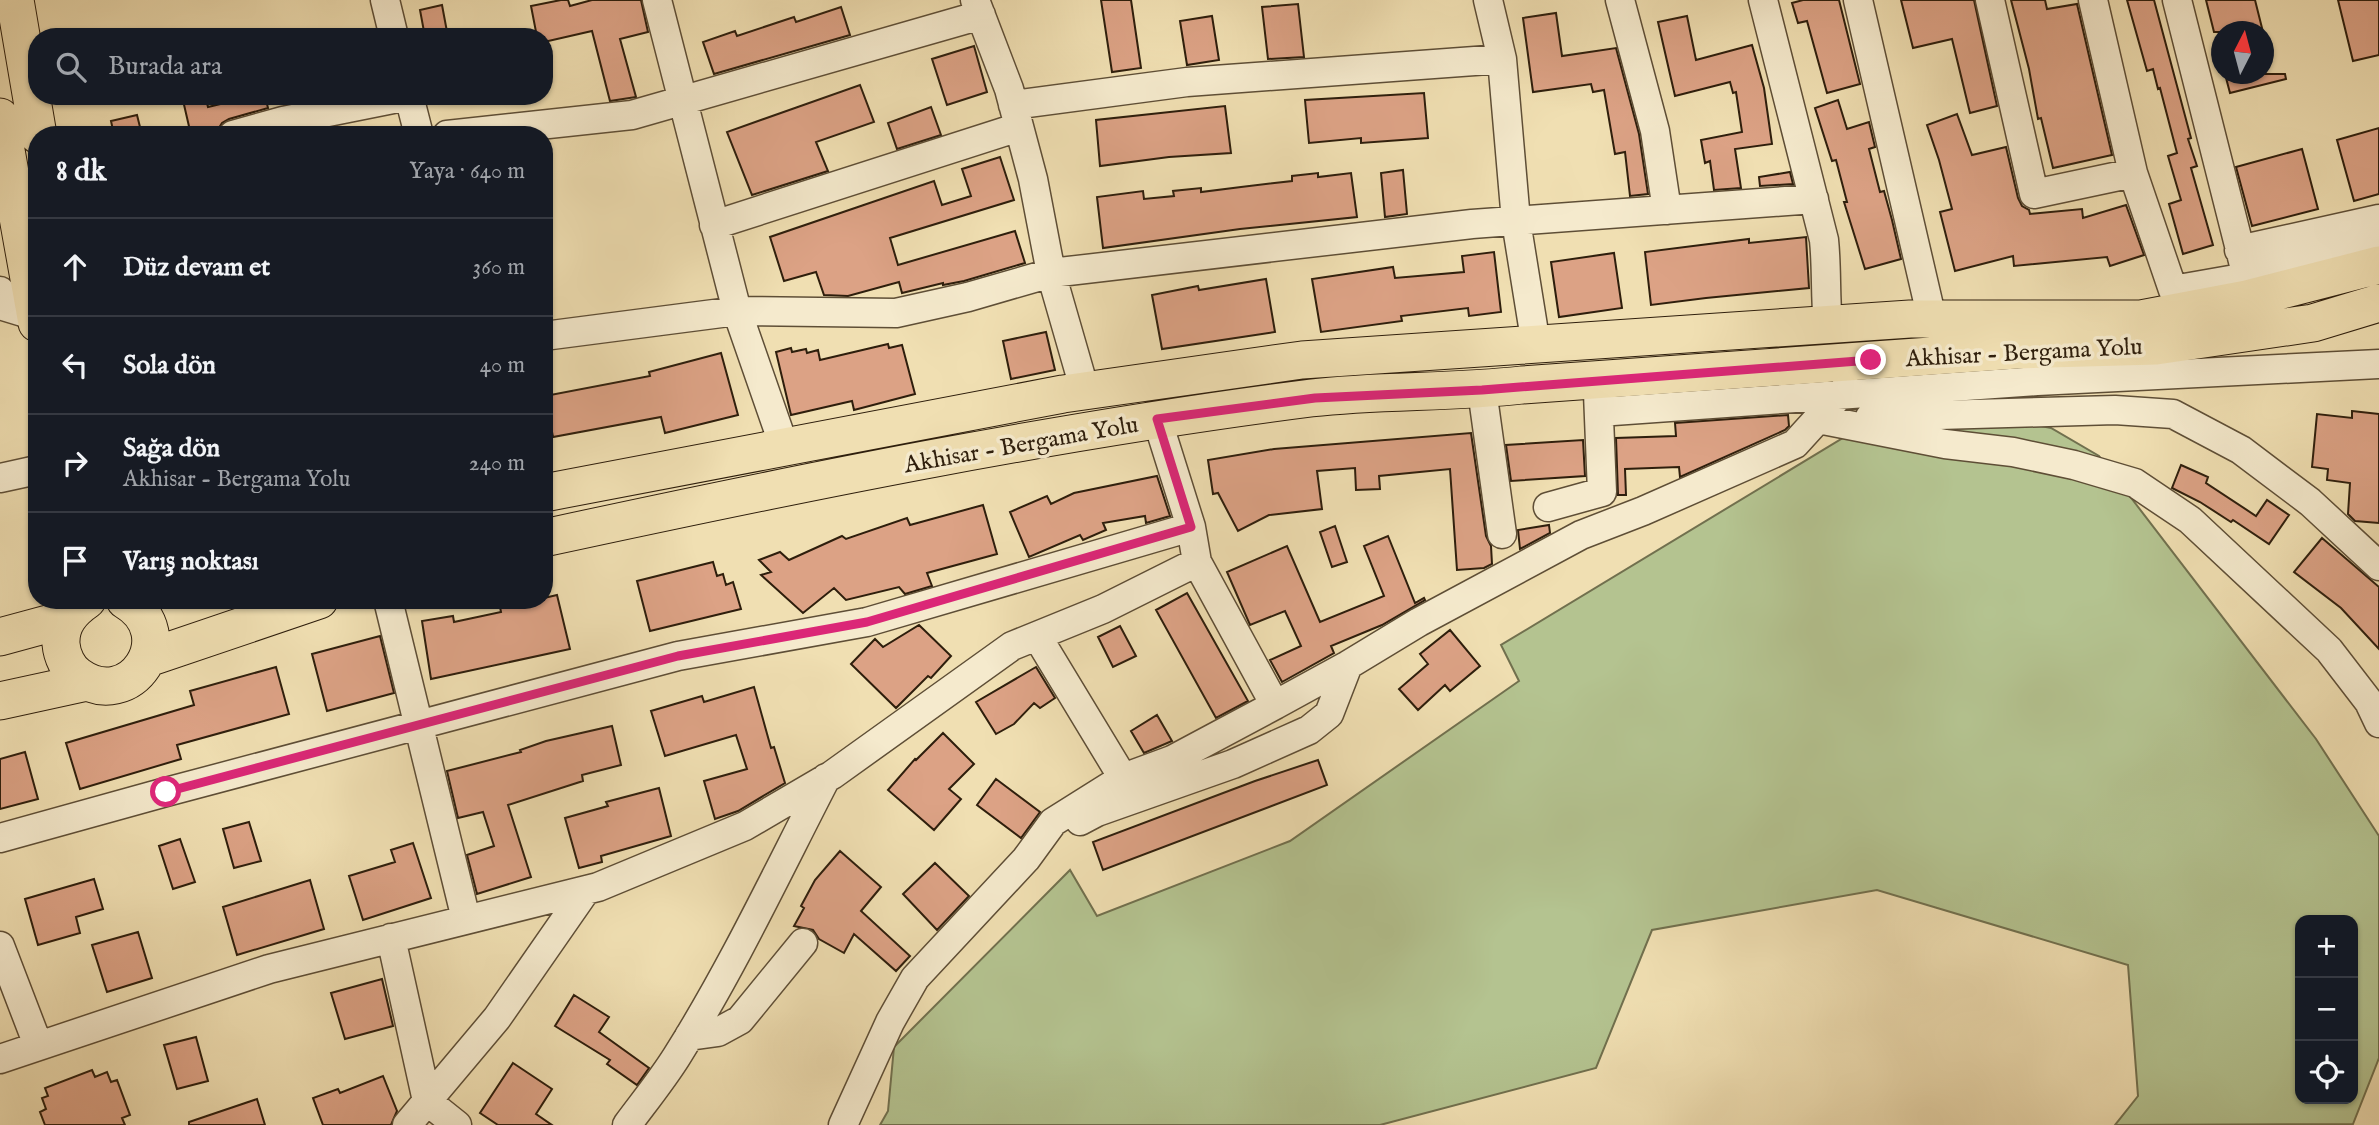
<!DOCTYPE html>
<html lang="tr">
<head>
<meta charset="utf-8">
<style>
	:root { --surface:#171b24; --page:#242831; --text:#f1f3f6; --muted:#9ea1a6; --line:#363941 }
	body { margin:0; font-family:"IM FELL English",serif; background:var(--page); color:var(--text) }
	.controls { position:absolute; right:21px; bottom:21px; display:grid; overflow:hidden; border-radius:14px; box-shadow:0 2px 5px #0004 }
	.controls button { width:63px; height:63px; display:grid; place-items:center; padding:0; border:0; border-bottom:2px solid var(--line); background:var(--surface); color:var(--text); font:35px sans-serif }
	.compass { position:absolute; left:2211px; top:21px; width:63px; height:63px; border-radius:50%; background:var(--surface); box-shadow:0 2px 5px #0004; rotate:6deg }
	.stop { position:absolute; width:21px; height:21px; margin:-16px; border:5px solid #db2777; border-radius:50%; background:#fff }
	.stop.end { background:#db2777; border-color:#fff; box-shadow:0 2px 7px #0008 }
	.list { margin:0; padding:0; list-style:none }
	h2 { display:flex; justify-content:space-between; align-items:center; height:91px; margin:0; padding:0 28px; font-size:30px }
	h2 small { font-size:23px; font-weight:400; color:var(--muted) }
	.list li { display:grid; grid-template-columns:46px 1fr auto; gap:21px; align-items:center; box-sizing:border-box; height:98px; padding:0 28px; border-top:2px solid var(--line) }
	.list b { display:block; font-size:26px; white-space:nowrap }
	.list p { margin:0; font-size:23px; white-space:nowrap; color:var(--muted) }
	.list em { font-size:23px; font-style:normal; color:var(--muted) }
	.icon { flex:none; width:38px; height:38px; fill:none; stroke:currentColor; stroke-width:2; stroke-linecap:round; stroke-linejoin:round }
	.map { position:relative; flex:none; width:2379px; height:1125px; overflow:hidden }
	.search { position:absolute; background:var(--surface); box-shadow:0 2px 5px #0004; left:28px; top:28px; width:525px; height:77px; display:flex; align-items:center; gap:18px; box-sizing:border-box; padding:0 24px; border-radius:28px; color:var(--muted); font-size:26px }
	.panel { position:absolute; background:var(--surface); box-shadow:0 2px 5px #0004; left:28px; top:126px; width:525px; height:483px; border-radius:28px }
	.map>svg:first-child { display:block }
</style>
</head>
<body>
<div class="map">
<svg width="2379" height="1125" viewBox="0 0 2379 1125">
	<rect width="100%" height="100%" fill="#f0dfb2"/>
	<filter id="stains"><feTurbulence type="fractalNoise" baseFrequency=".00286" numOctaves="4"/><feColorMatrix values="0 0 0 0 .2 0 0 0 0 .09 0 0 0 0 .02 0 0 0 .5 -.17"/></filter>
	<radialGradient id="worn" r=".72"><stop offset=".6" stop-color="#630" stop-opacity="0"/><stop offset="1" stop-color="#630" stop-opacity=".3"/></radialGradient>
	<!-- green -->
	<path fill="#b4c390" stroke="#71704e" stroke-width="2" fill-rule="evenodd" d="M 2005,419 L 2051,428 L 2099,456 L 2316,739 L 2379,836 L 2379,1058 L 2353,1124 L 2115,1125 L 2138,1096 L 2128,965 L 1877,890 L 1652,930 L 1596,1068 L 1380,1125 L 880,1125 L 888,1111 L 894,1047 L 1070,870 L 1097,916 L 1290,841 L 1519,681 L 1501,645 L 1866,424 ZM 2300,920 L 2353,920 L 2353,1099 L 2300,1099 Z"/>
	<!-- building -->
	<path fill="#dca285" stroke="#2e1e0c" stroke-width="2" d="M 561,0 L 568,0 L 570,6 L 592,0 L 641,0 L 648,32 L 620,39 L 636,97 L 610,101 L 592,31 L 544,42 L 544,37 L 537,37 L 531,6 Z
		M 1101,0 L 1131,0 L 1141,68 L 1112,72 Z
		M 1803,0 L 1839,0 L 1860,84 L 1827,93 L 1807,21 L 1798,23 L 1792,3 Z
		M 1901,0 L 1974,0 L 1997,106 L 1970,113 L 1952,39 L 1913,48 Z
		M 2011,0 L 2045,0 L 2047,9 L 2077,4 L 2112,155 L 2053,168 L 2041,118 L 2038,119 L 2029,69 Z
		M 2127,0 L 2154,0 L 2191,138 L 2188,139 L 2197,166 L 2191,168 L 2213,245 L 2183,254 L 2169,204 L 2181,200 L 2168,156 L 2177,153 L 2160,88 L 2158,89 L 2153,69 L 2147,71 Z
		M 2206,0 L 2255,0 L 2263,32 L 2214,32 Z
		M 2338,0 L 2379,0 L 2379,55 L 2353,61 Z
		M 1298,4 L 1304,57 L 1268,59 L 1262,7 Z
		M 442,5 L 448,37 L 425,37 L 420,10 Z
		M 841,7 L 850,35 L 714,74 L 703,42 L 735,31 L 737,36 L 794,17 L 796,22 Z
		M 1556,13 L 1562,56 L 1616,48 L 1639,134 L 1648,194 L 1630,196 L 1625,152 L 1615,154 L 1604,90 L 1593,92 L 1591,84 L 1533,92 L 1523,18 Z
		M 1212,16 L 1219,60 L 1187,65 L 1180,21 Z
		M 1687,16 L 1696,60 L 1752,45 L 1764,88 L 1772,144 L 1735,149 L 1741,188 L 1714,190 L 1710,161 L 1705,163 L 1701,140 L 1742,132 L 1736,92 L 1733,93 L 1730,82 L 1675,96 L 1658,22 Z
		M 974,46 L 987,92 L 947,105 L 932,59 Z
		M 2225,74 L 2285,74 L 2286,79 L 2230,93 Z
		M 860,85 L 874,122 L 816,142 L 828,171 L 752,195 L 727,132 Z
		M 1424,93 L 1428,138 L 1361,143 L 1361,138 L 1309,143 L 1305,100 Z
		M 182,96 L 205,96 L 208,107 L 241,99 L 240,96 L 265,96 L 268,108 L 229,119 L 222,123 L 217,131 L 191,135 Z
		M 1838,100 L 1847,129 L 1869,122 L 1875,147 L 1869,149 L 1880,192 L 1884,191 L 1892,220 L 1901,259 L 1865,269 L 1844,202 L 1847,202 L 1836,160 L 1832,161 L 1815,108 Z
		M 1225,106 L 1231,153 L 1169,157 L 1100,166 L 1096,120 Z
		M 931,107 L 941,135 L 897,149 L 888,123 Z
		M 1957,114 L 1972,155 L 2006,147 L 2018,198 L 2022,206 L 2029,210 L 2030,214 L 2082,209 L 2083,218 L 2126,205 L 2144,255 L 2110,266 L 2107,257 L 2014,266 L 2013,256 L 1955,271 L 1940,212 L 1952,209 L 1939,160 L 1927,125 Z
		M 137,115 L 142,135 L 114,135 L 111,121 Z
		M 2379,128 L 2379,194 L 2354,201 L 2337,140 Z
		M 2302,149 L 2318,209 L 2252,226 L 2236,167 Z
		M 1000,157 L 1014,200 L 890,238 L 898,265 L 1015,231 L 1025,263 L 964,281 L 943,285 L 943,283 L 902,293 L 899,282 L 848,296 L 824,295 L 816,272 L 784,281 L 770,237 L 934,181 L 942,205 L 971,196 L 962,169 Z
		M 1403,170 L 1407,214 L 1385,217 L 1381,173 Z
		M 1790,172 L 1793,184 L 1760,186 L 1759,177 Z
		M 1318,173 L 1318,177 L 1351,173 L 1357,217 L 1240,229 L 1103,248 L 1097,197 L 1143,191 L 1144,199 L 1174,196 L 1173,191 L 1201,188 L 1201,192 L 1241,187 L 1292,181 L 1292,176 Z
		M 1806,237 L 1809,288 L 1706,298 L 1651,305 L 1645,252 L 1749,239 L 1749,243 Z
		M 1494,252 L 1501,312 L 1469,316 L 1468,308 L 1401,316 L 1402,321 L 1321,332 L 1312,279 L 1393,267 L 1395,278 L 1464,272 L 1462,256 Z
		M 1614,253 L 1622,308 L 1559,317 L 1551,262 Z
		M 1266,279 L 1275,332 L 1162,349 L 1152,295 L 1198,286 L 1199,290 Z
		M 1046,332 L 1055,370 L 1011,379 L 1003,341 Z
		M 888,344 L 889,348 L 902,345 L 915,394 L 854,410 L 852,401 L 791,415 L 776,352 L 791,348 L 792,352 L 806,349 L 807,353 L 818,350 L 820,360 Z
		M 721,353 L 738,415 L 665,433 L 661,417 L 553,437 L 545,396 L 650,376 L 649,372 Z
		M 2352,411 L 2379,414 L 2379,523 L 2355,521 L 2348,514 L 2350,483 L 2327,480 L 2328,469 L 2312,467 L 2317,414 L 2352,418 Z
		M 1788,415 L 1789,426 L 1785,430 L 1680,477 L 1679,467 L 1625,469 L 1626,495 L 1618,495 L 1616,438 L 1676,436 L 1675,423 Z
		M 1471,433 L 1486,536 L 1491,546 L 1492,564 L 1484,568 L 1457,570 L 1450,469 L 1379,476 L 1380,489 L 1356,490 L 1355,468 L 1317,471 L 1322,509 L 1269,515 L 1238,531 L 1218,493 L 1213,494 L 1208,460 L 1274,449 Z
		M 1583,440 L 1585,476 L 1511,481 L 1506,445 Z
		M 2181,465 L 2208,477 L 2206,483 L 2256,516 L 2267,500 L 2289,515 L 2269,544 L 2233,520 L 2231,522 L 2200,502 L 2172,488 Z
		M 1157,476 L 1170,516 L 1146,523 L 1145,516 L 1103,523 L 1106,530 L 1083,540 L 1080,535 L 1029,557 L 1010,512 L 1047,496 L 1051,504 L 1074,493 Z
		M 983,505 L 997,554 L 927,573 L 932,586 L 905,594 L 899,587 L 846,600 L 834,588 L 803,613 L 761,575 L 771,572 L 759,560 L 780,552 L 789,560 L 842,536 L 846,539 L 907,518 L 910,525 Z
		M 1549,525 L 1550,533 L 1520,549 L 1518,530 Z
		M 1335,526 L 1347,562 L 1332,567 L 1320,532 Z
		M 1388,536 L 1415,603 L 1424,598 L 1425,600 L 1382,625 L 1331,646 L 1334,653 L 1282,682 L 1270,660 L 1301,646 L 1285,611 L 1250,625 L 1227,572 L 1287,546 L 1320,622 L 1384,596 L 1364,546 Z
		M 2322,538 L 2379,587 L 2379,649 L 2341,608 L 2294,572 Z
		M 713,562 L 717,576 L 723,574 L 726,585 L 733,582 L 741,609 L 650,631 L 637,581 Z
		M 1187,593 L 1248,701 L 1216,718 L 1156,610 Z
		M 557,595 L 570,649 L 431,679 L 422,621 L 453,616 L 454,622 L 501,612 L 500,607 L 527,601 L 544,600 L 544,598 Z
		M 919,625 L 951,656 L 931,678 L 928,676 L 896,708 L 851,664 L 875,639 L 883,647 Z
		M 1120,626 L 1136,656 L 1113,667 L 1098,637 Z
		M 1450,630 L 1480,666 L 1450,691 L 1445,685 L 1418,710 L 1399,689 L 1428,664 L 1420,654 Z
		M 380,636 L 394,693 L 327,711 L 312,654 Z
		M 276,667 L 289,714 L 177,745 L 181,759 L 80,789 L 66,743 L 194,705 L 190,691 Z
		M 1036,667 L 1055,698 L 1040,708 L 1034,703 L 1014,724 L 996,734 L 976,702 Z
		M 754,687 L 771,748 L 774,747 L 785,783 L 738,811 L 715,819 L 704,781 L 747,769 L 736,735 L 665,756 L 651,711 L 702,696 L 704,702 Z
		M 1157,715 L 1172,741 L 1144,753 L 1131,731 Z
		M 612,726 L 621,765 L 582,775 L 583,781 L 508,805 L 531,877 L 477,894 L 467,855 L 494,846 L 483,812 L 458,818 L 447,771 L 521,752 L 520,750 L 546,741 Z
		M 943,733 L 974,764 L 949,789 L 961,799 L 934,830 L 888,790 L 915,759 L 916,760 Z
		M 25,752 L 38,799 L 0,809 L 0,759 Z
		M 1318,760 L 1327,785 L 1103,870 L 1093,842 L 1255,781 Z
		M 996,779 L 1040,812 L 1021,838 L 977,805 Z
		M 659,788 L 671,836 L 601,856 L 602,862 L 579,868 L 565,818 L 608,806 L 606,802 Z
		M 249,822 L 261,861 L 234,868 L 223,829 Z
		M 180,839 L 195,882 L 173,889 L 159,846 Z
		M 413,843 L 431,898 L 363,920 L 349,876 L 395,862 L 391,850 Z
		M 840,851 L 881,887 L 861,911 L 910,956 L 896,971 L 854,934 L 844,953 L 819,939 L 813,930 L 794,926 L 804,908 L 801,906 L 815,880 Z
		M 935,863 L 969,896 L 937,930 L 903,894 Z
		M 94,879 L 103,909 L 76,917 L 80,933 L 38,945 L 25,899 Z
		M 310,880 L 324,929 L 237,955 L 223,907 Z
		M 138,932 L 152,978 L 107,992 L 92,945 Z
		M 382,979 L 393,1026 L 345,1039 L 331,993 Z
		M 574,995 L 609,1017 L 599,1032 L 649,1068 L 637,1085 L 607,1064 L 610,1060 L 555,1026 Z
		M 196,1037 L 208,1081 L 177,1089 L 164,1045 Z
		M 513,1063 L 552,1089 L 536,1114 L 552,1125 L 498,1125 L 480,1113 Z
		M 92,1070 L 95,1077 L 107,1072 L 111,1082 L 117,1080 L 130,1115 L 122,1118 L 125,1125 L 45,1125 L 40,1112 L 46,1109 L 42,1098 L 48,1096 L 45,1088 Z
		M 383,1076 L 397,1111 L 391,1125 L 323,1125 L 313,1098 L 338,1089 L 340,1093 Z
		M 257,1099 L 265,1125 L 189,1125 L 189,1122 Z"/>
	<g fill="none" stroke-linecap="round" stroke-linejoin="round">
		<defs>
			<path id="minor" d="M 385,0 L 394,37
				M 657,0 L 737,311 L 784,446
				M 975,0 L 1009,89 L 1033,179 L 1051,273 L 1085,391
				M 1488,0 L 1502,59 L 1516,221 L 1536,345
				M 1620,0 L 1655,131 L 1667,210
				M 1763,0 L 1824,240 C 1827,269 1825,296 1828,325
				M 1858,0 L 1932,319
				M 1990,0 L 2034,194 L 2133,173
				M 2093,0 L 2133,173 L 2173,290 L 2247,277 L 2379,240
				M 2177,0 L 2247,277
				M 409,96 L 419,135
				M 1013,105 L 1187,82 L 1502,59
				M 233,135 L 283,121 L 408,96
				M 447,135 L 632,115 L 981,15
				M 714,225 L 1019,127
				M 2239,250 L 2379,219
				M 0,291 L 3,306 L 36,316
				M 544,336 L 737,311 L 896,313 L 968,297 L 1051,273 L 1472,224 L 1814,199
				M 1482,390 L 1502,534
				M 1599,412 L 2037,381 L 2379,364
				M 1870,417 L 2115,410 L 2173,414 L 2241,450 L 2310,502 L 2379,566
				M 1818,419 L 1945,444 L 2013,452 L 2074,465 L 2135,483 L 2190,520 L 2329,650 L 2369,702 L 2379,723
				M 0,478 L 37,470
				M 1548,507 L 1602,492 L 1598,393
				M 388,600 L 466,919
				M 1037,636 L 1123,778
				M 1275,705 L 1348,665 L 1419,622 L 1581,535 L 1643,511 L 1795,444 L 1846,388
				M 1080,821 L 1097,812 L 1233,764 L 1309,730 L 1329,714 L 1348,665
				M 0,838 L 166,792 L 678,656 L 867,622 L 1191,527
				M 391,938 L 427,1101 L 457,1125
				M 0,946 L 38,1045
				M 689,1036 L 718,1032 L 740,1020 L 803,943
				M 0,1059 L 269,969 L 598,887 L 745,826 L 832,775 L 1012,646 L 1103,609 L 1197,562
				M 407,1125 L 497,1018 L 586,890
				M 627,1125 C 644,1102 662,1080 677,1056 C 733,967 778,871 826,778
				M 843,1125 L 890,1022 L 915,978 L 1026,859 L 1053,822 L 1123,778 L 1172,760 L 1275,705 L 1197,562 L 1191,527 L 1157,419"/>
			<path id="major" d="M 15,0 L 38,135
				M 0,117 L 37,323
				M 544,493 L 1063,394 L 1302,360 L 1910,319 L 2141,319 L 2247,299 L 2379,265
				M 544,538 C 798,483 1053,431 1311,398 C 1380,390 1452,393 1522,385 L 2016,350 L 2156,346 L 2313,323 L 2379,303
				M 87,600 C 71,611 60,624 61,644 C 62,656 68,669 78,676 C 130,714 184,635 125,600
				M 0,637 L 66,619 L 67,601
				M 148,658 L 319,600
				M 0,701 L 87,682"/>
		</defs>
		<!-- minor casing -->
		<use href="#minor" stroke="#5e4e36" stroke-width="31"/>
		<!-- major casing -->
		<use href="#major" stroke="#2e1e0c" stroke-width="39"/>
		<!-- minor -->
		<use href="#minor" stroke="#f5eacd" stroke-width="28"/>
		<!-- major -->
		<use href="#major" stroke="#f0dfb2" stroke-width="37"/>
	</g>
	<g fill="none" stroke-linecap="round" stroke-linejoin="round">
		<!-- route -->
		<path stroke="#db2777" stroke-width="9" d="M 166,792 L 678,656 L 867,622 L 1191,527 L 1157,419 L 1315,398 L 1482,390 L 1871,360"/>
	</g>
	<g text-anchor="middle" stroke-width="7" stroke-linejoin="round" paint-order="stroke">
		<!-- street labels -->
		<g font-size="24" fill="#2e1e0c" stroke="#f5eacd">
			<text transform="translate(2024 352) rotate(-3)" y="8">Akhisar - Bergama Yolu</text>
			<text transform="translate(1021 444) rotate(-10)" y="8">Akhisar - Bergama Yolu</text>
		</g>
	</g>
	<rect width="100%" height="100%" filter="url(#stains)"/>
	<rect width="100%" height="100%" fill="url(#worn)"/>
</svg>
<div class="controls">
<button>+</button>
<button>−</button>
<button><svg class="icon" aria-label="locate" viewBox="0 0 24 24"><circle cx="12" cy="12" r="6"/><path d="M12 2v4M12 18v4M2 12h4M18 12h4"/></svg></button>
</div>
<svg class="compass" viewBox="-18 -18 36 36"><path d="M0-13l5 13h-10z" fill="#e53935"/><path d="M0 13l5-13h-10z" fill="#9ea1a6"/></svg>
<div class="stop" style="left:166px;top:792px"></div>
<div class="stop end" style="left:1871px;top:360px"></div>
<div class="search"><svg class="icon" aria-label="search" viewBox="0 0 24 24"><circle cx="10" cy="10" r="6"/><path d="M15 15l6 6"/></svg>Burada ara</div>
<section class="panel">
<h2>8 dk<small>Yaya · 640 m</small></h2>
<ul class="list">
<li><svg class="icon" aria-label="ahead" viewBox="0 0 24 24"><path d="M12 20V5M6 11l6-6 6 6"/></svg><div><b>Düz devam et</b></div><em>360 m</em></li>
<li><svg class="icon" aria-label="left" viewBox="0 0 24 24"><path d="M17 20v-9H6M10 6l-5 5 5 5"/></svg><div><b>Sola dön</b></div><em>40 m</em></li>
<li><svg class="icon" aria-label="right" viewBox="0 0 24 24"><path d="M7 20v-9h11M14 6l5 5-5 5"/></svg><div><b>Sağa dön</b><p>Akhisar - Bergama Yolu</p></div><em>240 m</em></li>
<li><svg class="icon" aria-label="arrive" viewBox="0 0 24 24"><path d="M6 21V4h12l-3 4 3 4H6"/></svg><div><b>Varış noktası</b></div></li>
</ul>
</section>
</div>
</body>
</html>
